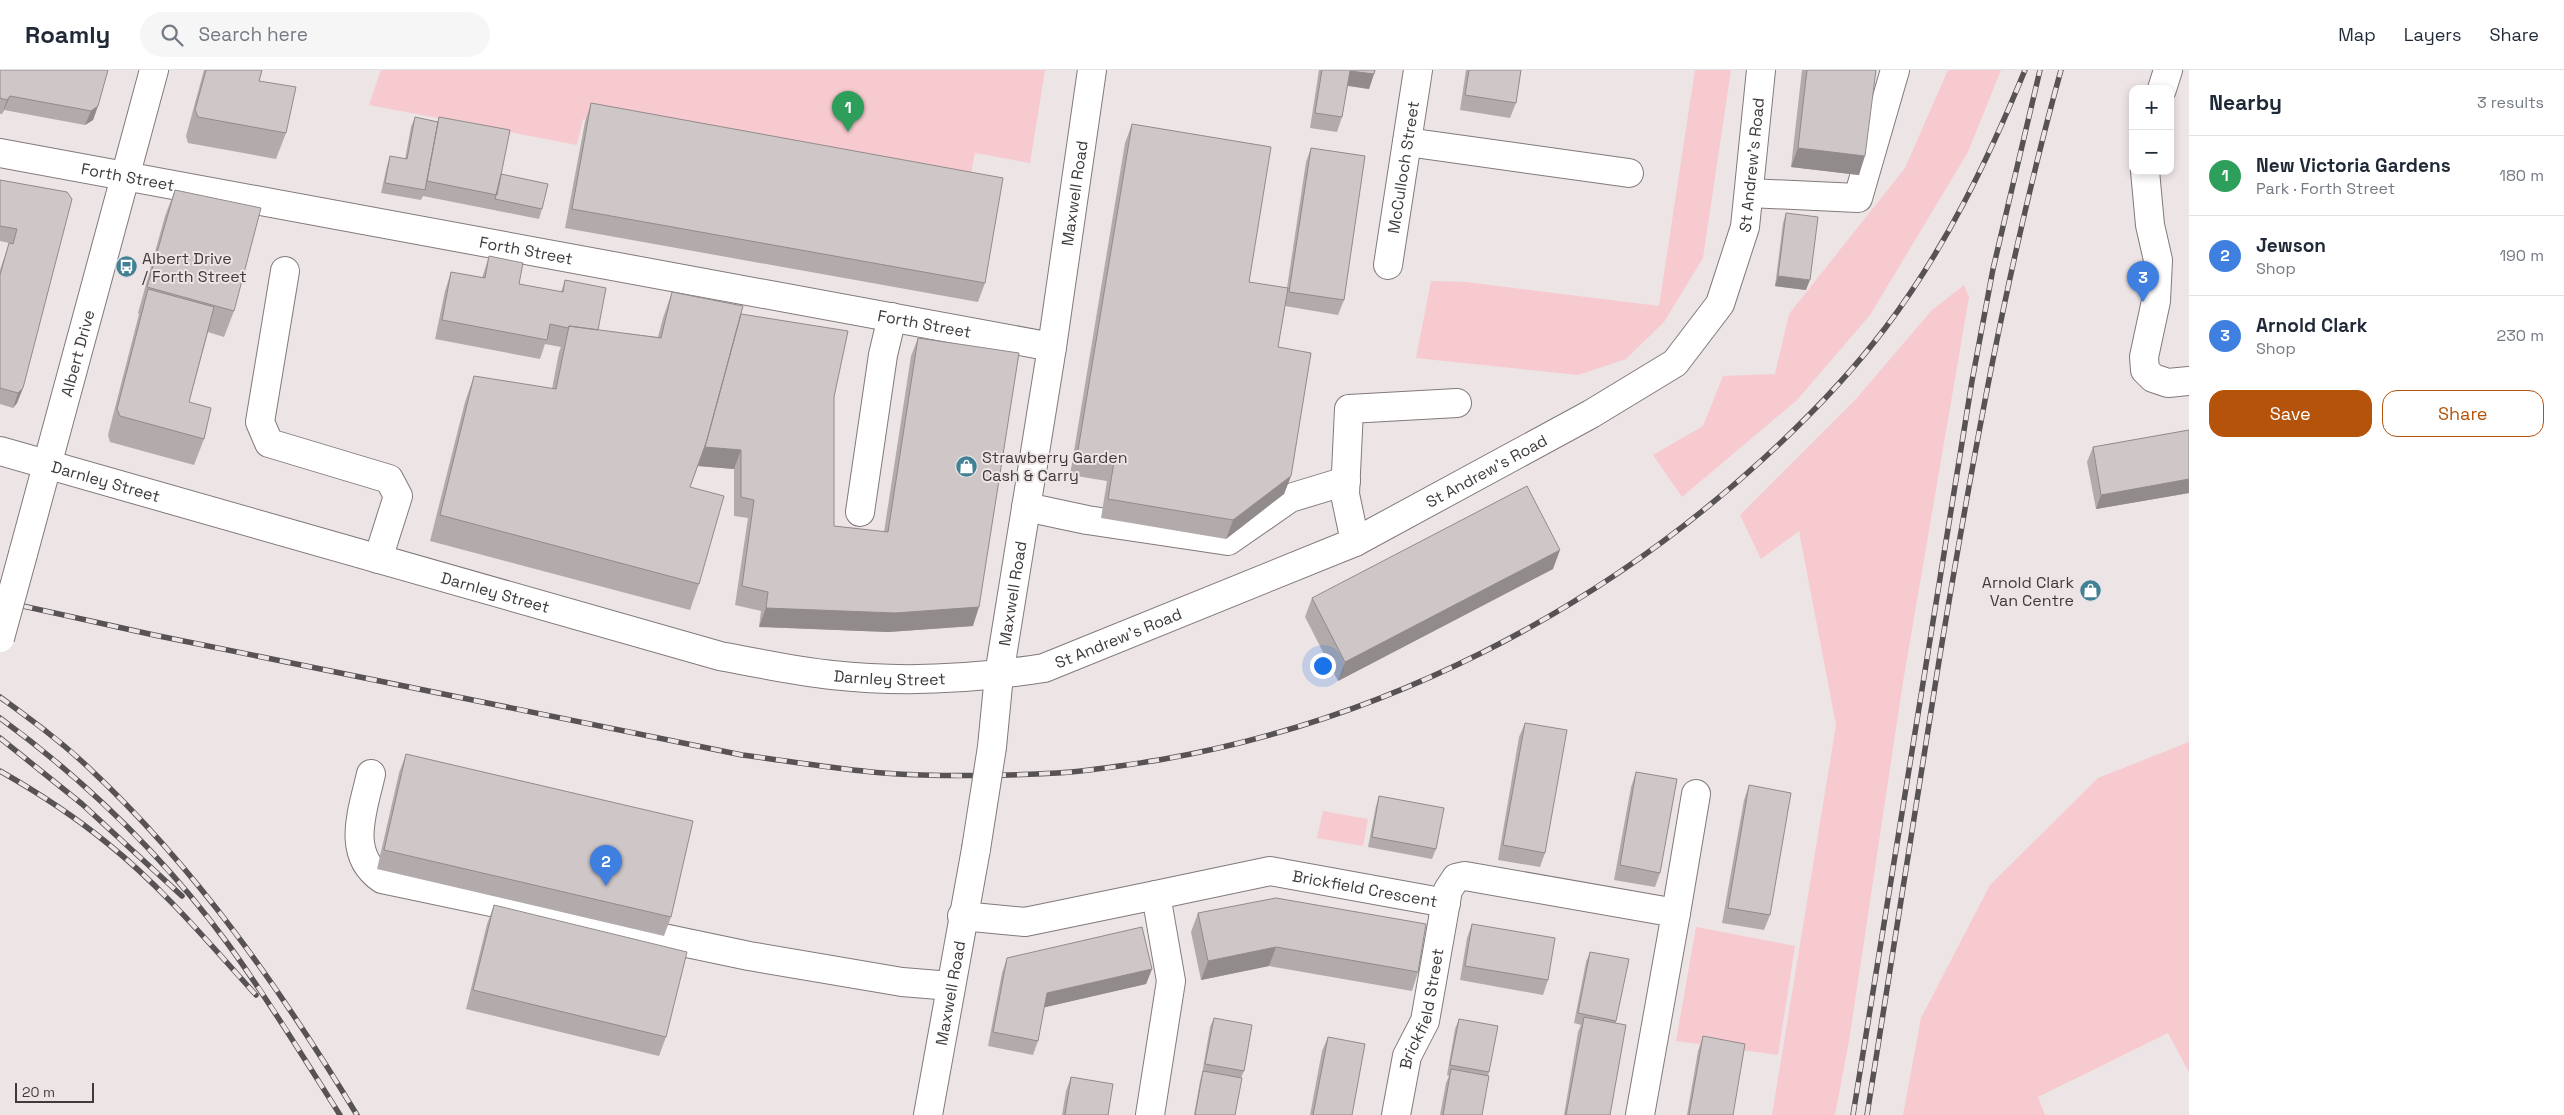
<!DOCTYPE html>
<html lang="en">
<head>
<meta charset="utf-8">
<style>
	:root { --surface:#fff; --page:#f6f6f7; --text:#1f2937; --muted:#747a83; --line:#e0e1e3; --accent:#b45309 }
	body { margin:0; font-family:"Space Grotesk",sans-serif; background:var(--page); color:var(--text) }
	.controls { position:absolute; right:15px; top:15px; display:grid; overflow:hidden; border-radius:10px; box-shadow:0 2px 8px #0003 }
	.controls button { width:45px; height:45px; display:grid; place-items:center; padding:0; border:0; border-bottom:1px solid var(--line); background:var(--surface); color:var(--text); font:25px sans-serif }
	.scale { position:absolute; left:15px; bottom:12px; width:79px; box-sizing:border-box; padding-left:5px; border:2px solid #3f3b3c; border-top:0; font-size:14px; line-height:18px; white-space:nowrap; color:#3f3b3c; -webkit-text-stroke:4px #ede4e5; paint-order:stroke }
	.you { position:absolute; left:1322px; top:595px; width:18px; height:18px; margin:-12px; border:4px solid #fff; border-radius:50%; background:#1a73e8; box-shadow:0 0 0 8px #1a73e833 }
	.badge { display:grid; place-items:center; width:32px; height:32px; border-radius:50%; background:var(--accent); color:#fff; font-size:16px; font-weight:700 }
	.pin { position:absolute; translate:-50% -41px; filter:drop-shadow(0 1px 2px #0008) }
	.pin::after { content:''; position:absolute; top:26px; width:18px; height:15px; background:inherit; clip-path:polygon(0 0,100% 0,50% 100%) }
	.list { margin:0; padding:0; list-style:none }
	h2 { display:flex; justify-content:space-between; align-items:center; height:65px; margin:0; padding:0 20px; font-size:21px }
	h2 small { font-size:16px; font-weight:400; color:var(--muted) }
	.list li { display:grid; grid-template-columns:32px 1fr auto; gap:15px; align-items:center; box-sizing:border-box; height:80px; padding:0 20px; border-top:1px solid var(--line) }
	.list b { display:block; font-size:19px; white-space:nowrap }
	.list p { margin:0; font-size:16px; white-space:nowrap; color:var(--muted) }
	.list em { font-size:16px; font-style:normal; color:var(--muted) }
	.actions { display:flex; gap:10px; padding:15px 20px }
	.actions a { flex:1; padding:11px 0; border:1px solid var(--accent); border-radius:15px; text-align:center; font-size:18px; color:var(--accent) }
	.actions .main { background:var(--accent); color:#fff }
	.icon { flex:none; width:28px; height:28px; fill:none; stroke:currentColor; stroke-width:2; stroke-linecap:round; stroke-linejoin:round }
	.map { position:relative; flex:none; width:2189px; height:1045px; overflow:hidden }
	header { display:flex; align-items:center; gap:30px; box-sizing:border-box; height:70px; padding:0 25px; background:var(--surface); border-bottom:1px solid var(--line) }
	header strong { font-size:24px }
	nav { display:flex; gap:28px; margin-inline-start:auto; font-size:18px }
	.search { width:350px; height:45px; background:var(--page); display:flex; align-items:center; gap:12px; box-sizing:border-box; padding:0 18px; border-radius:28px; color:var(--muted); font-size:19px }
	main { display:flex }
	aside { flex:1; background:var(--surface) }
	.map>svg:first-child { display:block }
</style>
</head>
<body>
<header>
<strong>Roamly</strong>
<div class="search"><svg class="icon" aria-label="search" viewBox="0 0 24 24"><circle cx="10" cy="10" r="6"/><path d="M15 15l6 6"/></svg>Search here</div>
<nav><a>Map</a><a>Layers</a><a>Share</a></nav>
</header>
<main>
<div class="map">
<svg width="2189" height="1045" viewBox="0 0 2189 1045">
	<rect width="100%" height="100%" fill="#ede4e5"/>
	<!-- green -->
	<path fill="#f7cacf" d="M 381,0 L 1045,0 L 1030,93 L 975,83 L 969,113 L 583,49 L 577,75 L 369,35 Z
		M 1695,0 L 1731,0 L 1703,188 L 1664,252 L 1626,289 L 1578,305 L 1416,288 L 1431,211 L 1466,212 L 1659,236 Z
		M 1948,0 L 2001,0 L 1968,82 L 1870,245 L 1797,330 L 1682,427 L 1653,385 L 1703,356 L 1723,306 L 1775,304 L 1789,244 L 1905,98 Z
		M 1964,215 L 1969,227 L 1903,612 L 1849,971 L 1835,1045 L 1772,1045 L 1836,655 L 1799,461 L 1761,489 L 1740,445 L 1856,329 L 1932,240 Z
		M 2189,672 L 2189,1002 L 2168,963 L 2038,1027 L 2045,1045 L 1903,1045 L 1921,948 L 1990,815 L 2098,708 Z
		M 1323,741 L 1368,749 L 1363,776 L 1317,768 Z
		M 1696,857 L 1795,876 L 1778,985 L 1676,971 Z"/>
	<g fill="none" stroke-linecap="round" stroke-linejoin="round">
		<defs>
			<g id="minor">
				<path d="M 2162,19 L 2168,0"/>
				<path d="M 1407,72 L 1629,103"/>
				<path id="s1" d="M 0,83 L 1052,277"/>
				<path d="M 2145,101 L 2150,155 L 2158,190 L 2156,231 L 2144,287 L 2145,300 L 2153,308 L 2168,313 L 2189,311"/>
				<path d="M 1749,123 L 1858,128 L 1895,0"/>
				<path id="s2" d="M 1388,195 L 1418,0"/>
				<path d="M 285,201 L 260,352 L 269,373 L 389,409 L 398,426 L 378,489"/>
				<path id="s3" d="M 0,381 L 720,586 C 757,593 795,601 832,605 C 903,613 974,609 1044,598 L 1355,472 L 1591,344 L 1675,293 L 1720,234 L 1745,157 L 1761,0"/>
				<path d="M 1026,437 L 1087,450 L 1228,471 L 1290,428 L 1346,411"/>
				<path d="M 860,442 L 883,285 L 892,247"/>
				<path d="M 1355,472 L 1345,424 L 1349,339 L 1457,333"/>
				<path id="s4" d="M 23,484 L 154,0"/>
				<path id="s5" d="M 992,677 L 999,605 L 1052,277 L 1092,0"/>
				<path d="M 371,704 C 363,740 345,784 382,809 L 749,886 L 902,912 L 951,916"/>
				<path d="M 1676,843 L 1696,724"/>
				<path d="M 962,846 L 1025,852 L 1156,825"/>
				<path id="s6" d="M 928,1045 L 976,779"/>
				<path id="s7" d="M 1150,1045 L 1171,911 L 1156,825 L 1270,801 L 1446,833"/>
				<path id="s8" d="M 1396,1045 L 1407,986 L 1425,951 L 1448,820 L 1456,808 L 1465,806 L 1676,843 L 1640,1045"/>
			</g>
		</defs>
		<!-- minor casing -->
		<use href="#minor" stroke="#82797a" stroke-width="30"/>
		<!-- minor -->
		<use href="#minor" stroke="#fff" stroke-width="28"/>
		<defs>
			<path id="rail" d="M 0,531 L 154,565 L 742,685 C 789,691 836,699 883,703 C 941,707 1000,706 1057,703 C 1092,701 1126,695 1159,690 C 1384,651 1594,543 1762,390 C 1807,349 1849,306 1886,257 C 1945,179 1988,90 2025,0
				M 0,627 C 30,649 62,672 89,698 C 196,798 281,920 357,1045
				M 0,648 C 86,711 165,788 228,874 C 268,929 303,987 340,1045
				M 0,668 L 82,734 L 182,826
				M 0,701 C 37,722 74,746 107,773 C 162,817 209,873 256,925
				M 1853,1045 L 1972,311 L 1993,199 L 2040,0
				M 1867,1045 C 1891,894 1915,742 1939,591 C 1972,392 2007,195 2061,0"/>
		</defs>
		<!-- rail casing -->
		<use href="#rail" stroke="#575354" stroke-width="5.5"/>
		<!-- rail -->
		<use href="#rail" stroke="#ede4e5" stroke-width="4" stroke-dasharray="11" stroke-linecap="butt"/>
		<defs>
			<path id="minor-bridge" d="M 0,568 L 23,484
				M 976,779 L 992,677"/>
		</defs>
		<!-- minor-bridge casing -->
		<use href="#minor-bridge" stroke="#82797a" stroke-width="30" stroke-linecap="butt"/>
		<!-- minor-bridge -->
		<use href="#minor-bridge" stroke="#fff" stroke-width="28"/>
	</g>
	<!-- wall -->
	<path fill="#b2aaab" d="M 0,0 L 98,36 L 93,50 L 85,55 L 4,40 L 2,44 L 0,44 Z
		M 204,0 L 262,0 L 259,11 L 286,63 L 276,89 L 188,73 L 186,66 Z
		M 1319,0 L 1375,0 L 1369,19 L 1347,16 L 1342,47 L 1337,62 L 1310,58 Z
		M 1466,0 L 1521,0 L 1516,33 L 1510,48 L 1460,40 Z
		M 1802,0 L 1876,0 L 1859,105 L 1791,97 Z
		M 591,33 L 985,213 L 978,232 L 565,158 L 585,52 Z
		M 415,47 L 438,52 L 439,47 L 501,104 L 542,139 L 539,149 L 423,126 L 421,130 L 381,123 L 387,96 L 390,86 L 405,89 L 411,57 Z
		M 1132,54 L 1249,212 L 1287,218 L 1306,92 L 1311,78 L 1344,230 L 1338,245 L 1285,236 L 1278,277 L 1291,406 L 1284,424 L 1226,469 L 1101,448 L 1107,411 L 1070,405 L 1125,73 Z
		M 0,110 L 67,122 L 23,318 L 17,333 L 13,338 L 0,334 L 0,200 L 9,173 L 0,171 Z
		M 175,120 L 234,241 L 224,267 L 208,262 L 189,332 L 204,369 L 194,395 L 110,372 L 108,365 L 139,244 L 138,243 L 165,146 Z
		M 1786,143 L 1806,220 L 1775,216 L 1783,153 Z
		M 489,186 L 519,214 L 561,222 L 565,210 L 598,260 L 658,267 L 663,248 L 672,222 L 741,244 L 834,327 L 834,456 L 884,462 L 911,286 L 918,268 L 973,556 L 888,562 L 759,557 L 761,541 L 735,535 L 748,448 L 734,446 L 734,399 L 698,396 L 690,417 L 699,514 L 690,540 L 430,471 L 465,332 L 474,306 L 552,319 L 559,282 L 561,277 L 545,274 L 540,289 L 435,269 L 445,221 L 451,202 L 482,208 Z
		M 2189,360 L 2189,423 L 2096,439 L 2087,392 L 2093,377 Z
		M 1553,499 L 1338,611 L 1305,547 L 1312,528 Z
		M 1525,653 L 1545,783 L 1540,797 L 1498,790 L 1519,667 Z
		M 406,684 L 671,847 L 664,866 L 377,799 L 399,703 Z
		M 1636,702 L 1660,803 L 1655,817 L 1614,810 L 1631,717 Z
		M 1749,715 L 1770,845 L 1764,860 L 1722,853 L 1744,730 Z
		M 1379,726 L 1436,779 L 1432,789 L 1368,777 L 1376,736 Z
		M 494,835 L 666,967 L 659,986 L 466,939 L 487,854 Z
		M 1198,843 L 1418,902 L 1412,921 L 1269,896 L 1201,910 L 1191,862 Z
		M 1472,854 L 1548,910 L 1543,925 L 1460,910 L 1467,868 Z
		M 1590,882 L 1616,951 L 1610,1045 L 1564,1045 L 1578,962 L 1581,955 L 1574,953 L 1586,892 Z
		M 1007,888 L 1152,899 L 1146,914 L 1044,937 L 1038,971 L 1033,985 L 988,976 L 1002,903 Z
		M 1214,948 L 1244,1001 L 1241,1008 L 1235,1045 L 1194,1045 L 1200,1011 L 1202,1004 L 1210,957 Z
		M 1459,949 L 1489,1002 L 1488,1006 L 1482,1045 L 1440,1045 L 1446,1013 L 1449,1006 L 1447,1005 L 1455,959 Z
		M 1703,966 L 1733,1045 L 1687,1045 L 1698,981 Z
		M 1328,967 L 1352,1045 L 1310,1045 L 1322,981 Z
		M 1071,1007 L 1108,1045 L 1062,1045 L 1066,1021 Z"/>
	<!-- shaded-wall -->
	<path fill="#918b8b" d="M 1350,1 L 1374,4 L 1369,19 L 1344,15 Z
		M 10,26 L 4,40 L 2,44 L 7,30 Z
		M 98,36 L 93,50 L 85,55 L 91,41 Z
		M 1798,78 L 1865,86 L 1859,105 L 1791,97 Z
		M 1778,206 L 1810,210 L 1806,220 L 1775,216 Z
		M 23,318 L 17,333 L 13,338 L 18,323 Z
		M 705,377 L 741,380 L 734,399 L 698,396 Z
		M 1291,406 L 1284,424 L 1226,469 L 1233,450 Z
		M 2189,409 L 2189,423 L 2096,439 L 2101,425 Z
		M 1560,480 L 1553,499 L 1338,611 L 1345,592 Z
		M 979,537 L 973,556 L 888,562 L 759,557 L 766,538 Z
		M 1276,877 L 1269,896 L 1201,910 L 1208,891 Z
		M 1152,899 L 1146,914 L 1042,938 L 1047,923 Z"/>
	<!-- building -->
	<path fill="#cfc6c7" stroke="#918b8b" d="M 0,0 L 108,0 L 98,36 L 91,41 L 10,26 L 7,30 L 0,28 Z
		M 206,0 L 262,0 L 259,11 L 296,17 L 286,63 L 198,47 L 195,40 Z
		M 1322,0 L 1375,0 L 1374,4 L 1350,1 L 1342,47 L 1315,43 Z
		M 1469,0 L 1521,0 L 1516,33 L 1465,25 Z
		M 1807,0 L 1876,0 L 1865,86 L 1798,78 Z
		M 591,33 L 1003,108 L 985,213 L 572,139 Z
		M 415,47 L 438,52 L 425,120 L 385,113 L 390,86 L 407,89 Z
		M 439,47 L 510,60 L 497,125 L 427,111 Z
		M 1132,54 L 1271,77 L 1249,212 L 1288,218 L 1278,277 L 1311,283 L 1291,406 L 1233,450 L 1108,429 L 1114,392 L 1077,386 Z
		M 1311,78 L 1365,86 L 1344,230 L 1289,222 Z
		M 501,104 L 548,114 L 542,139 L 495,129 Z
		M 0,110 L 67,122 L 72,129 L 23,318 L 18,323 L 0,318 L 0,205 L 9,173 L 13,174 L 17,159 L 0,156 Z
		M 175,120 L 261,138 L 234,241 L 147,217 Z
		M 1786,143 L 1818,147 L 1810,210 L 1778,206 Z
		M 489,186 L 523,193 L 519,214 L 563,222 L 565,210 L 606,218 L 598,260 L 569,256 L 568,258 L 550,254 L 547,270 L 442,250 L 451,202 L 485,208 Z
		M 148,219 L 214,237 L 189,332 L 211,338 L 204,369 L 120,346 L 117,339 Z
		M 672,222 L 743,236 L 707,370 L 690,417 L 724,426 L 699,514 L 440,445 L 474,306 L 556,319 L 569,256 L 661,268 Z
		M 741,244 L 848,261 L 834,327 L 834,456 L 888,462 L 918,268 L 1019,283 L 979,537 L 895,543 L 766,538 L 768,522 L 742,516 L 754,430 L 741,427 L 741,380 L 705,377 Z
		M 2189,360 L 2189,409 L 2101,425 L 2093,377 Z
		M 1527,416 L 1560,480 L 1345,592 L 1312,528 Z
		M 1525,653 L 1567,660 L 1545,783 L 1503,775 Z
		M 406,684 L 693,751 L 671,847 L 384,780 Z
		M 1636,702 L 1677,709 L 1660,803 L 1620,795 Z
		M 1749,715 L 1791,723 L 1770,845 L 1728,838 Z
		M 1379,726 L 1444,738 L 1436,779 L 1372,767 Z
		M 1276,828 L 1426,854 L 1418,902 L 1276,877 L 1208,891 L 1198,843 Z
		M 494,835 L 687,882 L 666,967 L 473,920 Z
		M 1472,854 L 1555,868 L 1548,910 L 1465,896 Z
		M 1142,857 L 1152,899 L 1047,923 L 1038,971 L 993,962 L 1007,888 Z
		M 1590,882 L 1629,889 L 1616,951 L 1578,943 Z
		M 1584,947 L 1626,955 L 1610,1045 L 1566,1045 Z
		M 1214,948 L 1252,955 L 1244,1001 L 1205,994 Z
		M 1459,949 L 1498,956 L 1489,1002 L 1450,995 Z
		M 1703,966 L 1745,974 L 1733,1045 L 1689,1045 Z
		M 1328,967 L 1365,974 L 1352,1045 L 1313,1045 Z
		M 1451,999 L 1489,1006 L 1482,1045 L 1443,1045 Z
		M 1203,1001 L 1242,1008 L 1235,1045 L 1195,1045 Z
		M 1071,1007 L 1113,1014 L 1108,1045 L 1065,1045 Z"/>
	<!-- icons -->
	<defs>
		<symbol id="bus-disc" viewBox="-11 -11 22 22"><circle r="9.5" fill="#428195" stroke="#ede4e5"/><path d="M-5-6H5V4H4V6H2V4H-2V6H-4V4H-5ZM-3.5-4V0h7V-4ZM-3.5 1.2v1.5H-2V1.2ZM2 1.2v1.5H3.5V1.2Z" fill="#fff"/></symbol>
		<symbol id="shop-disc" viewBox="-11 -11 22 22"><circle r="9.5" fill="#428195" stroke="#ede4e5"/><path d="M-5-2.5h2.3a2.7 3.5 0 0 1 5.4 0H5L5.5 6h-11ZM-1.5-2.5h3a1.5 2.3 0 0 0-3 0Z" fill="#fff"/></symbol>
	</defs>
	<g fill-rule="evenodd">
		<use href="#bus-disc" x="114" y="184" width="25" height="25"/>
		<use href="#shop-disc" x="954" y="384" width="25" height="25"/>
		<use href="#shop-disc" x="2078" y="508" width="25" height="25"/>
	</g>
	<g text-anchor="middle" stroke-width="4" stroke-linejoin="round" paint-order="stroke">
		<!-- street labels -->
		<g font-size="16" fill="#3f3b3c" stroke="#ede4e5">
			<text dy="6" stroke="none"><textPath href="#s3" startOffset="1995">St Andrew's Road</textPath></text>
			<text dy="6" stroke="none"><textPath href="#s2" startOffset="99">McCulloch Street</textPath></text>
			<text dy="6" stroke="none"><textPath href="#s1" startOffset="130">Forth Street</textPath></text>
			<text dy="6" stroke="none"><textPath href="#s5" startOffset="560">Maxwell Road</textPath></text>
			<text dy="6" stroke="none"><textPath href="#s1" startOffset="535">Forth Street</textPath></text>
			<text dy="6" stroke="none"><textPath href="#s1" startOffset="940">Forth Street</textPath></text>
			<text dy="6" stroke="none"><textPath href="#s4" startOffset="208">Albert Drive</textPath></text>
			<text dy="6" stroke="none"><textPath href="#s3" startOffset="1560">St Andrew's Road</textPath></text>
			<text dy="6" stroke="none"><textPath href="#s3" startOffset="110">Darnley Street</textPath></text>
			<text dy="6" stroke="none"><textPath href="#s3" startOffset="515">Darnley Street</textPath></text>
			<text dy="6" stroke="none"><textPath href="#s5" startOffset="155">Maxwell Road</textPath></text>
			<text dy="6" stroke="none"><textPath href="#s3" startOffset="1155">St Andrew's Road</textPath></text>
			<text dy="6" stroke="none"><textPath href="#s3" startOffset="920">Darnley Street</textPath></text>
			<text dy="6" stroke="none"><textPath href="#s7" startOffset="436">Brickfield Crescent</textPath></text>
			<text dy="6" stroke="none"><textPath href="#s6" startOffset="124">Maxwell Road</textPath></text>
			<text dy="6" stroke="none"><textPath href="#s8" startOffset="110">Brickfield Street</textPath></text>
		</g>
		<!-- poi labels -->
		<g font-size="16" fill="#3f3b3c" stroke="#ede4e5" text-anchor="start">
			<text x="142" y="194">Albert Drive<tspan x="142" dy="18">/ Forth Street</tspan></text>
			<text x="982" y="393">Strawberry Garden<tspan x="982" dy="18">Cash &amp; Carry</tspan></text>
			<text x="2074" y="518" text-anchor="end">Arnold Clark<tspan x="2074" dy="18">Van Centre</tspan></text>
		</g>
	</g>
</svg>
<div class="controls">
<button>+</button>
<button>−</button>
</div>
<div class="scale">20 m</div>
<div class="you"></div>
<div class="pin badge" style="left:848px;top:62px;background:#2e9e5b">1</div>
<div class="pin badge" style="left:606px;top:816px;background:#3f7fe0">2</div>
<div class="pin badge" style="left:2143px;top:232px;background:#3f7fe0">3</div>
</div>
<aside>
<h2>Nearby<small>3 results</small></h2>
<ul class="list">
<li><span class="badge" style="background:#2e9e5b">1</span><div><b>New Victoria Gardens</b><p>Park · Forth Street</p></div><em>180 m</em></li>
<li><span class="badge" style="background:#3f7fe0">2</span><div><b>Jewson</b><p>Shop</p></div><em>190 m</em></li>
<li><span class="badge" style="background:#3f7fe0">3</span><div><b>Arnold Clark</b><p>Shop</p></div><em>230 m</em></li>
</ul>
<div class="actions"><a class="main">Save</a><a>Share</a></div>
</aside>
</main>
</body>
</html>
